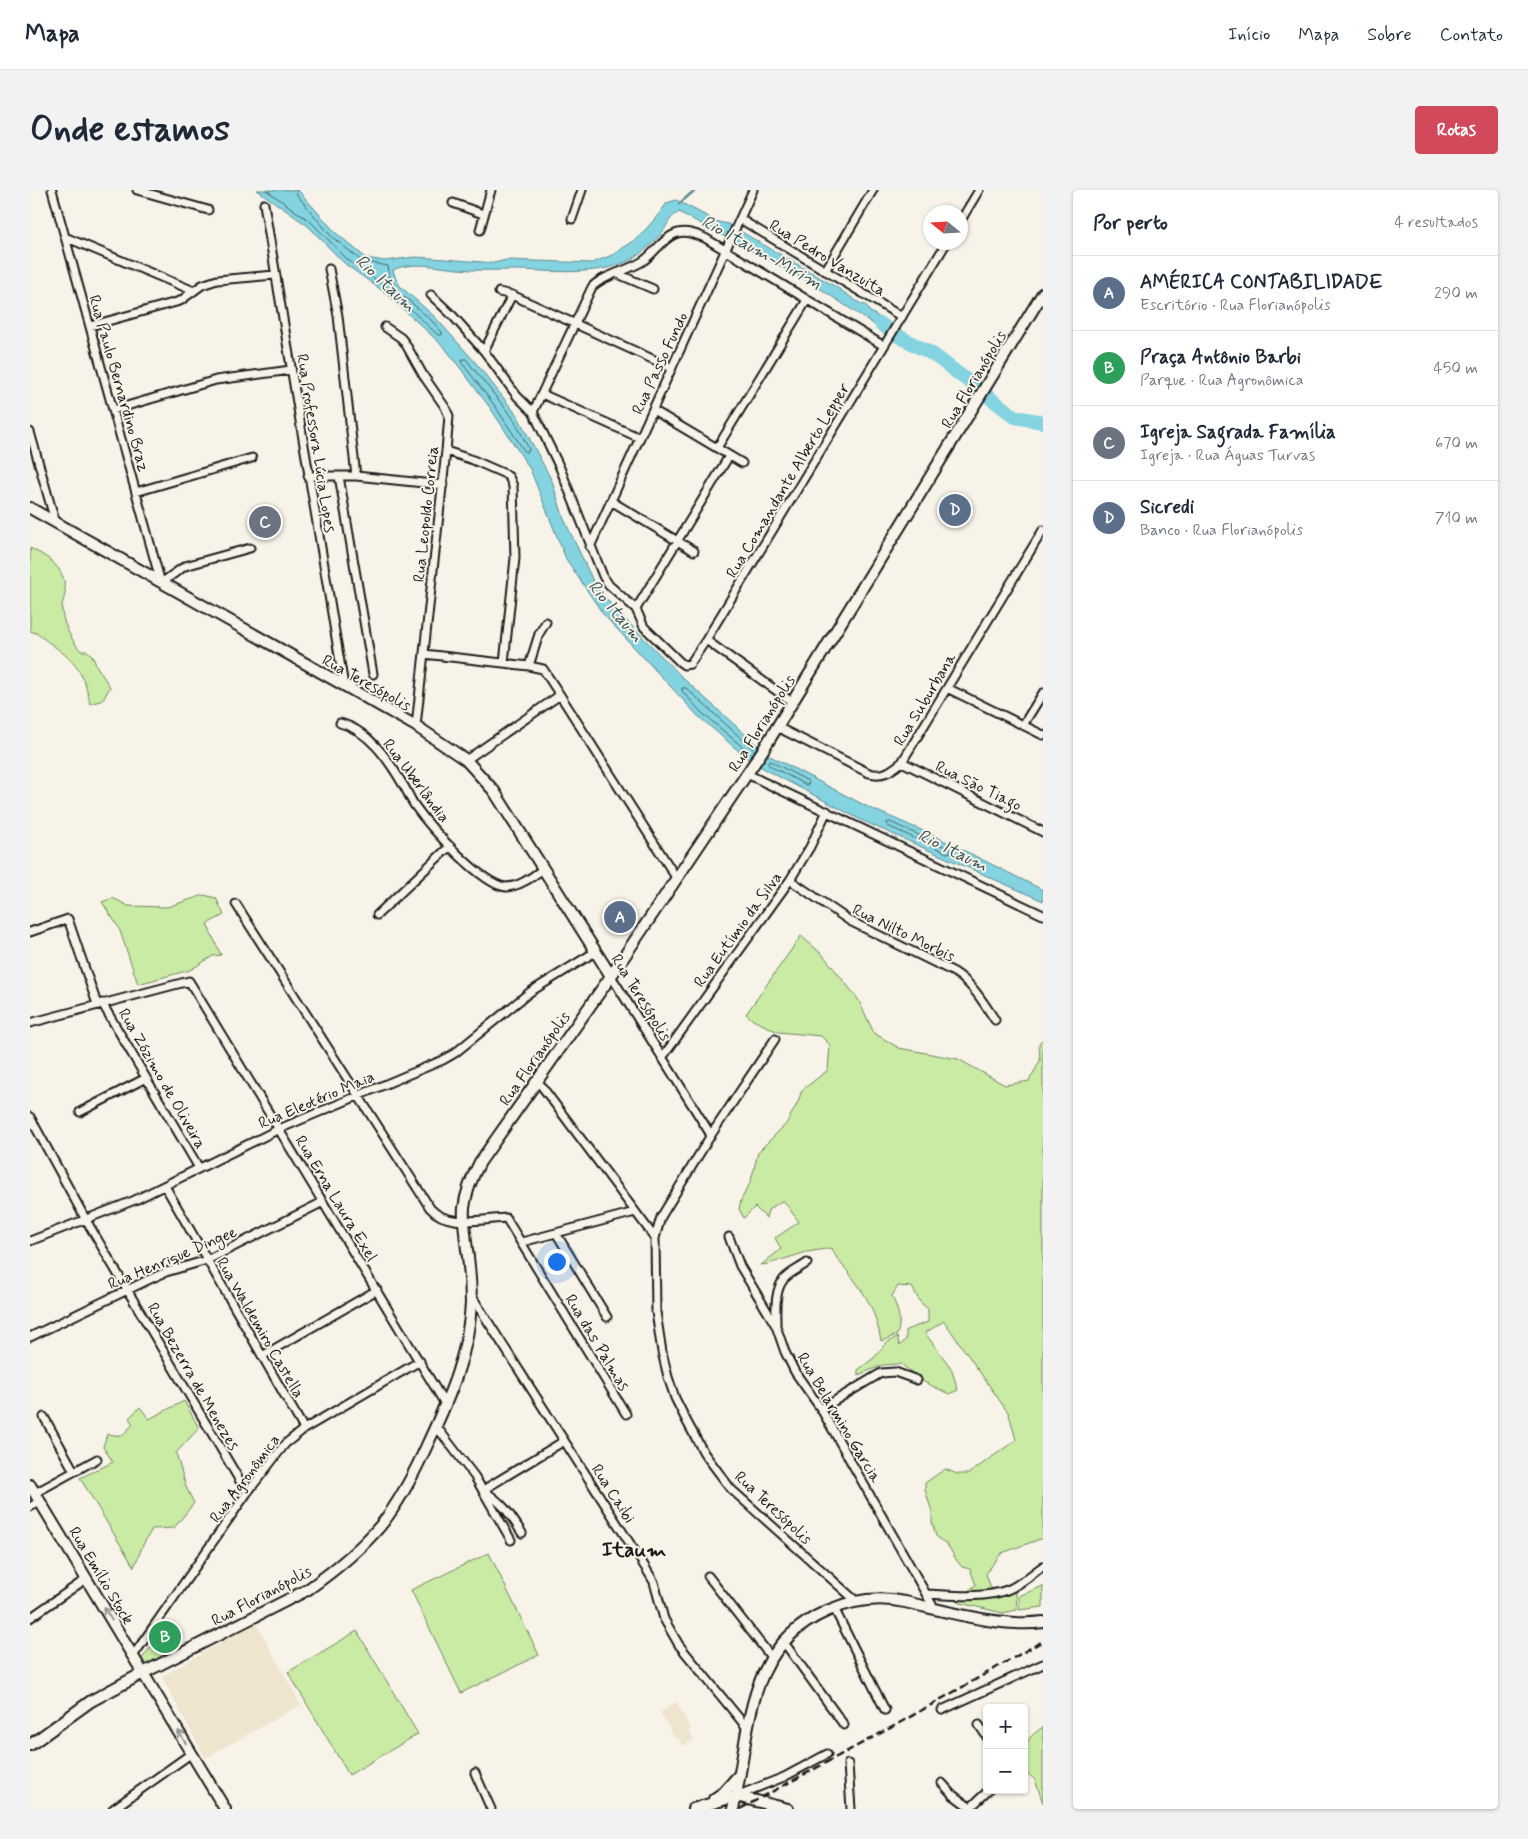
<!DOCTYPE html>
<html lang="pt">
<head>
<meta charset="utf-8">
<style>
	:root { --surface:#fff; --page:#f2f2f3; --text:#1f2937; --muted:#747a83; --line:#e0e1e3; --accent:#d1495b }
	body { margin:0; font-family:Mynerve,sans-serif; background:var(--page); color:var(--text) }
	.controls { position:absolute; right:15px; bottom:15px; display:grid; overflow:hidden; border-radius:5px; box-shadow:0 1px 4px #0004 }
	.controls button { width:45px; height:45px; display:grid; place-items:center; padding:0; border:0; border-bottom:1px solid var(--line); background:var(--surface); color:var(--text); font:25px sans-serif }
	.compass { position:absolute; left:893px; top:15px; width:45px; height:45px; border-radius:50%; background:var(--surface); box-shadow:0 1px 4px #0004; rotate:288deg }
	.you { position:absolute; left:526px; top:1071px; width:18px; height:18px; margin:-12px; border:4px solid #fff; border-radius:50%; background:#1a73e8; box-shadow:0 0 0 8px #1a73e833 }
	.badge { display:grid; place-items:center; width:32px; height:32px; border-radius:50%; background:var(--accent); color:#fff; font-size:16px; font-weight:700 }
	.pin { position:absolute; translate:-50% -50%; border:2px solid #fff; box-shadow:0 1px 5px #0006 }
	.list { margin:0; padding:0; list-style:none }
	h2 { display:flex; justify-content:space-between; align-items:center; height:65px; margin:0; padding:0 20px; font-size:21px }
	h2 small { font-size:16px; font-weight:400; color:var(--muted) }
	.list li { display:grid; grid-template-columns:32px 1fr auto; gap:15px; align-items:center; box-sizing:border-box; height:75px; padding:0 20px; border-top:1px solid var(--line) }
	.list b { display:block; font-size:19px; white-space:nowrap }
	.list p { margin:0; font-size:16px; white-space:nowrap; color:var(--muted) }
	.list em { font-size:16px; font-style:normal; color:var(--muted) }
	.map { position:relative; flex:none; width:1013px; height:1619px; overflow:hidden; border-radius:5px }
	header { display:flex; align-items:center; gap:30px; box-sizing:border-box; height:70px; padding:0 25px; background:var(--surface); border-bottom:1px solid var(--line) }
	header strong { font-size:24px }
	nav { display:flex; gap:28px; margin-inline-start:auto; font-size:18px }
	.intro { display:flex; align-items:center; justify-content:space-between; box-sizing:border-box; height:120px; padding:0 30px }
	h1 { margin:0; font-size:35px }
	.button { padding:12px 22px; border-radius:5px; background:var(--accent); color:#fff; font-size:18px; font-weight:700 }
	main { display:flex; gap:30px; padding:0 30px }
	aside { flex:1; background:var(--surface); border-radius:5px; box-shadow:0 1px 4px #0004 }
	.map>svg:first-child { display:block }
</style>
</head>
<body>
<header>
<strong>Mapa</strong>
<nav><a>Início</a><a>Mapa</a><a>Sobre</a><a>Contato</a></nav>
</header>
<div class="intro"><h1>Onde estamos</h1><a class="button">Rotas</a></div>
<main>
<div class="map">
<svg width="1013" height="1619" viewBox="0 0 1013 1619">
	<rect width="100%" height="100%" fill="#f7f3e8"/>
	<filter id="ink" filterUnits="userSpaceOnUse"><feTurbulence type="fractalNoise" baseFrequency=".02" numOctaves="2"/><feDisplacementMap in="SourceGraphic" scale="10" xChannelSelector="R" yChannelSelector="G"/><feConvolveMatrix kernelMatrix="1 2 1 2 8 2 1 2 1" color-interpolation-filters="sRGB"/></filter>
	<g filter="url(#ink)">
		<!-- built -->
		<path fill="#efe4ce" d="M 226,1433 L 271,1515 L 175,1568 L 132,1487 L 134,1485 Z
			M 646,1512 L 661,1540 L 658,1541 L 664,1550 L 652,1556 L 648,1548 L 645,1549 L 630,1522 Z"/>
		<!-- green -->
		<path fill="#c9eba4" stroke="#728460" d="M 0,358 C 18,367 35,377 35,400 C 36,405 33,410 32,415 C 31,431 41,450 51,461 L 57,461 L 62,465 L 66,475 L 80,497 L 73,510 L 60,514 C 53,473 37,466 6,443 L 0,441 Z
			M 174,705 L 186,708 L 194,725 L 177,734 L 191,765 L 183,766 L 160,780 L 108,794 L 89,738 L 72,712 L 83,708 L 98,716 L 137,717 Z
			M 771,746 L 793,765 L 828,809 L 844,843 L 869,858 L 928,869 L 975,895 L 999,891 L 1010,871 L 1009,853 L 1013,849 L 1013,1348 L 972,1363 L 965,1371 L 956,1384 L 961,1398 L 986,1403 L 987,1420 L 973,1423 L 930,1413 L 928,1408 L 946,1395 L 940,1379 L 932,1377 L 927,1371 L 918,1356 L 906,1346 L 902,1332 L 902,1322 L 895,1300 L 895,1293 L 915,1279 L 927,1284 L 938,1284 L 986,1250 L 979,1224 L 914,1131 L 895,1143 L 921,1178 L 928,1200 L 919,1204 L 894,1192 L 871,1174 L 853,1175 L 828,1185 L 828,1180 L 845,1167 L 855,1154 L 867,1147 L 870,1156 L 876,1149 L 876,1140 L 898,1132 L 898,1119 L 890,1112 L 882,1097 L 868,1096 L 862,1106 C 868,1120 872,1130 867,1145 L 851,1151 C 846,1124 839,1109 822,1087 C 814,1076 806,1070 802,1058 L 777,1062 L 738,1074 L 731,1075 L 751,1059 L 745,1048 L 769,1032 L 753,1010 L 738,1020 L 736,1028 L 725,1017 L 714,1028 L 709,1019 L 711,1010 L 721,991 L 728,962 L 756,934 L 768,912 L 772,900 L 798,880 L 800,855 L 791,846 L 748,842 L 723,830 L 716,824 Z
			M 154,1211 L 169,1238 L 146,1263 L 156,1297 L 164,1313 L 144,1338 L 122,1339 L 113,1355 L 104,1377 L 50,1288 L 83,1272 L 73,1257 L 77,1244 L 92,1246 L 103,1234 L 99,1228 L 110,1217 L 119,1229 Z
			M 459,1363 L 509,1465 L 431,1503 L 381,1400 Z
			M 1013,1396 L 1013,1417 L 989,1420 L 989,1406 Z
			M 136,1436 L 148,1459 L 115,1476 L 111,1470 Z
			M 327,1441 L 388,1544 L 319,1585 L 258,1482 Z
			M 1013,1537 L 1013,1613 L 1005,1590 L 994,1580 C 994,1558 993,1550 1013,1537 Z"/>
		<!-- water -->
		<path fill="#84d3e0" stroke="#5a8a92" d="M 227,0 L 268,0 L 306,43 L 336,68 L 355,71 L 385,67 L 402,68 L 464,73 L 476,70 L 562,73 L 582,65 L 607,49 L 624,30 L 637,13 L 646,10 L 688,32 L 698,34 L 806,97 L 831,114 L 836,115 L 839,121 L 865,137 L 860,145 L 783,94 L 649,22 C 636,30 639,35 630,45 C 622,54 609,66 598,71 C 567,86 522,81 488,80 C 468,80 447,81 427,79 C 407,77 382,71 363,80 L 365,87 L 370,96 L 405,127 L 446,173 L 487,225 L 522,291 L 534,329 L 564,393 L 583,417 L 655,490 L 738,565 L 840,618 L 905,646 L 1013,700 L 1013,711 L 833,631 L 738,581 L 718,569 L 668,526 L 573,424 L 536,369 L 500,279 L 461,219 L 415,158 L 357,104 L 315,74 L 278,36 Z"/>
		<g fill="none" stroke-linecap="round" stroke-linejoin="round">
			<!-- shore -->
			<path stroke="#46656a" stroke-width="1" d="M 236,0 L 281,32 L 318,70 L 362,101 L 365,101 L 364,95 L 360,88 L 358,76 L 332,71 L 302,47 L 267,5 L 266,0
				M 373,108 L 376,108 L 401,130 L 412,142 L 412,145 L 408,145 L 373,112 Z
				M 433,169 L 436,169 L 442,177 L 483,228 L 499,259 L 498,262 L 495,262 L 465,216 L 432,173 Z
				M 722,565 L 671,522 L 652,501 L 652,498 L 656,498 L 725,561
				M 740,571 L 778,591 L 779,594 L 776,595 L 740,576 L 738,574 Z
				M 860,632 L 920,659 L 921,662 L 917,663 L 858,636 L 857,633 Z"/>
			<!-- stream -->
			<path stroke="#5a8a92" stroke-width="2.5" d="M 649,14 L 665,0"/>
			<!-- river -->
			<path stroke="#84d3e0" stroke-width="14" d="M 851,134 L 863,143 L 904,165 L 985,227 L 1013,232"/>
			<defs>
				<path id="street" d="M 22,0 L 131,393 L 155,376 L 220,358
					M 107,0 L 178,20
					M 423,13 L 453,24
					M 234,14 L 314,496
					M 542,29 L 552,0
					M 710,29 L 872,127
					M 931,30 L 949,0
					M 450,40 L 461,0
					M 35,47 L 164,101
					M 299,79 L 308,126 L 326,286
					M 795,81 L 843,0
					M 588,84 L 623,99
					M 469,102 L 482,105 L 642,178
					M 401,105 L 423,126 L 454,161 L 487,206 L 503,222 L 530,278 L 573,386 L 579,395 L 606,419 L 614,437 L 650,472 L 654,475 L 660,474 L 676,450
					M 60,136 L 150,111 L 172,95 L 187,90 L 245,85
					M 355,137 L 371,148 L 375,153 L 393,185 L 415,217 L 419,226 L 416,261 L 386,536
					M 454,161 L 482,105
					M 512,204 L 610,248
					M 83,220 L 186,190 L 261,180
					M 623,220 L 712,273
					M 503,222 L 562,97 C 573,85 598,81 613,71 C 624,64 632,49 645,44 C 655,40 665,44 675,48 L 854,156
					M 0,242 L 25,331
					M 687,258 L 777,110
					M 416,261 L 443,270 L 475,284 L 479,287 L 483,296 L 485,368 L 474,473
					M 278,286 L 326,286 L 413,295
					M 309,286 L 343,484
					M 106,302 L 222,268
					M 581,311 L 664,361
					M 560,357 L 723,0
					M 606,419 L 699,266
					M 394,464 L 499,476 L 513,479 L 530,505 L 647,689
					M 499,476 L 509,444 L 516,432
					M 917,498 L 1013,545
					M 762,512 L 676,450 L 917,52
					M 310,533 C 338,540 358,569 372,593 C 377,600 380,609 385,616 C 399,636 452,695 476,697 C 489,697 502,687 513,679
					M 993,535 L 1013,503
					M 747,537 L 839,583 C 853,587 861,581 872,572 L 1013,340
					M 436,570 L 530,505
					M 872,572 L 1013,642
					M 717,584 L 1013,725
					M 760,690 L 820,731 L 924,782 C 943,794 953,812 965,830
					M 206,714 L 400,1018 C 417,1038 453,1029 476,1028 L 596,1224
					M 347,725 L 420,656
					M 0,742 L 38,729 L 67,814
					M 581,786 L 681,945 L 631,1027 L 625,1048 L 626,1122 L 632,1162 L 638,1187 L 645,1208 L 657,1232 L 674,1263 L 701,1299 L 826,1411
					M 72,813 L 169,978
					M 0,833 L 159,791 L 415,1214
					M 632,868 L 760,690 L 780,657 L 797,621
					M 507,890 L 625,1048
					M 50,922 L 116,888
					M 0,927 L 56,1030 L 217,1303
					M 681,945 L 745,849
					M 135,996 L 274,1239
					M 526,1043 L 577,1127
					M 699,1047 L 710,1076 L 746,1136 L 755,1162 L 765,1182 L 791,1219 L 904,1418
					M 0,1051 L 105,1010 L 249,939 L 413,870 L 425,863 L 500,802 L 565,762
					M 492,1052 L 605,1022
					M 441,1105 L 615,1377 L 624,1392 L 634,1429 L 649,1455 L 718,1539
					M 746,1135 C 746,1121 744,1101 754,1089 C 759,1083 770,1078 777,1073
					M 0,1147 L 120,1089 L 136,1082 L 177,1070 L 293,1012
					M 232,1166 L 347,1100
					M 791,1219 L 851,1183 L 865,1182 L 887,1190
					M 14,1227 L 44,1281
					M 406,1236 L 445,1287 L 481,1350
					M 5,1303 L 67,1269
					M 0,1317 L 10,1311
					M 492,1343 C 479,1323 474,1314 453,1300 L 534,1251
					M 678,1386 L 741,1467
					M 896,1404 C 922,1405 952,1409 977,1400 C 990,1395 1002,1384 1013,1376
					M 804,1418 L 855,1520
					M 0,1428 L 56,1389
					M 753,1451 L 814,1535
					M 103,1466 L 217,1303 L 255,1254 L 274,1239 L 390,1171
					M 912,1520 L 1013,1474
					M 949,1535 L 957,1547
					M 818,1574 L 821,1619
					M 445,1583 L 461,1619
					M 912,1593 L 923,1605 L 942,1619
					M 706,1606 L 754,1587 L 797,1564
					M 941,1617 L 959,1600
					M 83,1619 L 162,1563"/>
				<path id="secondary" d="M 0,318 L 386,536 L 436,570 L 464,601 L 581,786
					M 0,1295 L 113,1483 L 277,1400 C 304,1381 330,1360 351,1335 C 371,1310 385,1282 398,1253 C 419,1208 439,1163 441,1113 C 441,1093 439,1072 436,1052 C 435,1041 433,1029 434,1018 C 436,1001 442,987 450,972 L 581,786 L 733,560 L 1013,103"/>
				<path id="primary" d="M 0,1555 L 61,1511 L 113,1483 L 195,1619
					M 684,1609 L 694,1602 L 709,1585
					M 663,1619 L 706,1606 L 758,1619
					M 703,1619 C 721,1543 713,1458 797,1421 C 822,1410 848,1406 875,1412 C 916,1421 972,1438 1013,1432"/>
			</defs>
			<!-- street casing -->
			<use href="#street" stroke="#1c1c1c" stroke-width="11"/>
			<!-- secondary casing -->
			<use href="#secondary" stroke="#1c1c1c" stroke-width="14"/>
			<!-- primary casing -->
			<use href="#primary" stroke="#1c1c1c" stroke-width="14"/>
			<!-- street -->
			<use href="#street" stroke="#f7f3e8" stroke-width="7"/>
			<!-- secondary -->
			<use href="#secondary" stroke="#f7f3e8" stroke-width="10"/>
			<!-- primary -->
			<use href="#primary" stroke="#f7f3e8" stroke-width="10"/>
			<!-- rail -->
			<path stroke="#1c1c1c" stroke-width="2.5" stroke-dasharray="8 4" stroke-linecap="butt" d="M 710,1619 L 864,1536 L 1013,1451"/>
		</g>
		<!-- one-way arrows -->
		<defs><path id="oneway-shaft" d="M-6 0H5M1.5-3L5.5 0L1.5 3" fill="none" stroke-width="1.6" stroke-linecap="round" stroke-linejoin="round" transform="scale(1.25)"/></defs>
		<g stroke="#94928c">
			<use href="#oneway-shaft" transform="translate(78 1424) rotate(-121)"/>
			<use href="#oneway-shaft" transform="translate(152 1547) rotate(-121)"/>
		</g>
	</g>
	<g text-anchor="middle" stroke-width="4" stroke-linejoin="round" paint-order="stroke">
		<!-- street labels -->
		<g font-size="16" fill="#1c1c1c" stroke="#f7f3e8">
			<text transform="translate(798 67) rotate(31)" y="6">Rua Pedro Vanzuita</text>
			<text transform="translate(629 173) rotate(-65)" y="6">Rua Passo Fundo</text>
			<text transform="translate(943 189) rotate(-59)" y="6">Rua Florianópolis</text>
			<text transform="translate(90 193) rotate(74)" y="6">Rua Paulo Bernardino Braz</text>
			<text transform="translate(287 253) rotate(81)" y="6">Rua Professora Lúcia Lopes</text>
			<text transform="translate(757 290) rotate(-59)" y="6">Rua Comandante Alberto Lepper</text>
			<text transform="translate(395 324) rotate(-84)" y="6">Rua Leopoldo Correia</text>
			<text transform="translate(337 492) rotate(29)" y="6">Rua Teresópolis</text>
			<text transform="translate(894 509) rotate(-59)" y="6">Rua Suburbana</text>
			<text transform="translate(731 533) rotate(-58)" y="6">Rua Florianópolis</text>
			<text transform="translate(387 590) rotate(53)" y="6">Rua Uberlândia</text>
			<text transform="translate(949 595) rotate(26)" y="6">Rua São Tiago</text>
			<text transform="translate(707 739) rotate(-54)" y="6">Rua Eutímio da Silva</text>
			<text transform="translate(874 742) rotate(26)" y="6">Rua Nilto Morbis</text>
			<text transform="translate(612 807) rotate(58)" y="6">Rua Teresópolis</text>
			<text transform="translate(504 868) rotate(-55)" y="6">Rua Florianópolis</text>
			<text transform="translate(133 888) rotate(60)" y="6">Rua Zózimo de Oliveira</text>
			<text transform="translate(286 909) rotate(-23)" y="6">Rua Eleotério Maia</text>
			<text transform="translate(307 1008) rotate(59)" y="6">Rua Erna Laura Exel</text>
			<text transform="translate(142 1067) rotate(-23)" y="6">Rua Henrique Dingee</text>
			<text transform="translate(231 1137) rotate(60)" y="6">Rua Waldemiro Castella</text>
			<text transform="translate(568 1152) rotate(59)" y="6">Rua das Palmas</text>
			<text transform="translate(164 1186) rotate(60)" y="6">Rua Bezerra de Menezes</text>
			<text transform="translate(810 1227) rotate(59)" y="6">Rua Belarmino Garcia</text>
			<text transform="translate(214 1288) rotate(-53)" y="6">Rua Agronômica</text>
			<text transform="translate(584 1303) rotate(57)" y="6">Rua Caibi</text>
			<text transform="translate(744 1317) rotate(43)" y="6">Rua Teresópolis</text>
			<text transform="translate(72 1385) rotate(59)" y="6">Rua Emílio Stock</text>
			<text transform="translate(231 1405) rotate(-28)" y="6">Rua Florianópolis</text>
		</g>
		<!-- water labels -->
		<g font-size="18" font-style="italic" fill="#3b5357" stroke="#f7f3e8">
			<text transform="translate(732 62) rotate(29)" y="6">Rio Itaum-Mirim</text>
			<text transform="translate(356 93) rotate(43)" y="6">Rio Itaum</text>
			<text transform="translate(586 421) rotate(50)" y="6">Rio Itaum</text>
			<text transform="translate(923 660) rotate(26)" y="6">Rio Itaum</text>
		</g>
		<!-- district labels -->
		<g font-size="21" font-weight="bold" fill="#1c1c1c" stroke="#f7f3e8">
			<text x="604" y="1366">Itaum</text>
		</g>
	</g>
</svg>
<div class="controls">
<button>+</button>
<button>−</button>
</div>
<svg class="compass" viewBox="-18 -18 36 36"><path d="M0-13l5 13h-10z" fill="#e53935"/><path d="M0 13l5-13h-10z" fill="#747a83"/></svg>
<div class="you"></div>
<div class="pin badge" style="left:590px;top:727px;background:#5c6f8a">A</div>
<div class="pin badge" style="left:135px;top:1447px;background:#2e9e5b">B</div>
<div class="pin badge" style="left:235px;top:332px;background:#6b7280">C</div>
<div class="pin badge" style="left:925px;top:320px;background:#5c6f8a">D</div>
</div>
<aside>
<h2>Por perto<small>4 resultados</small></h2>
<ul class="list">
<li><span class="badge" style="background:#5c6f8a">A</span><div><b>AMÉRICA CONTABILIDADE</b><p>Escritório · Rua Florianópolis</p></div><em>290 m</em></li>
<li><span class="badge" style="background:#2e9e5b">B</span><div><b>Praça Antônio Barbi</b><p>Parque · Rua Agronômica</p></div><em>450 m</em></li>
<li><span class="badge" style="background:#6b7280">C</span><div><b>Igreja Sagrada Família</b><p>Igreja · Rua Águas Turvas</p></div><em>670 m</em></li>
<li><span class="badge" style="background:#5c6f8a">D</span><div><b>Sicredi</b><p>Banco · Rua Florianópolis</p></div><em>710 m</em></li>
</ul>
</aside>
</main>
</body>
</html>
